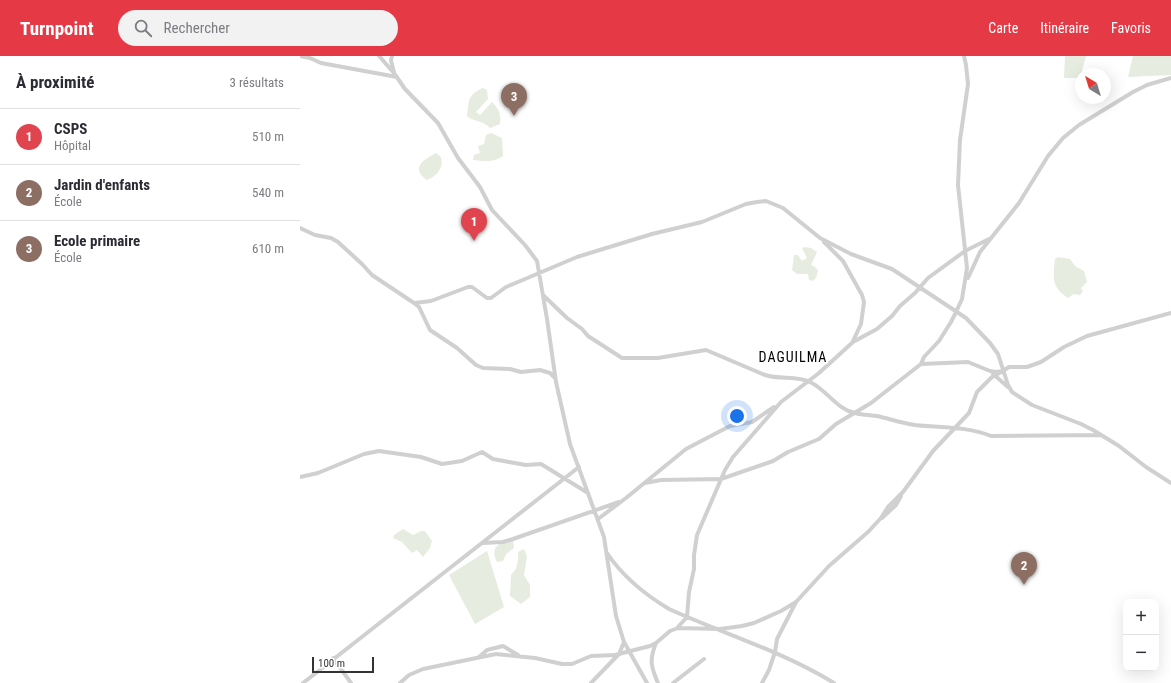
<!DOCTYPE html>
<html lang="fr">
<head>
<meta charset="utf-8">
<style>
	:root { --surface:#fff; --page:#f2f2f3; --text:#2b2b33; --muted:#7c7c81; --line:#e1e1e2; --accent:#e63946 }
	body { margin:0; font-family:"Roboto Condensed",sans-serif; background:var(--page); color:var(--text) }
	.controls { position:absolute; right:12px; bottom:12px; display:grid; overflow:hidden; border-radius:8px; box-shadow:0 4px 16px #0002 }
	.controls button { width:36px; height:36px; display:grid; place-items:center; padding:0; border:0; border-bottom:1px solid var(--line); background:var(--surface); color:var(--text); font:20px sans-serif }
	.compass { position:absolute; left:775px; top:12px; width:36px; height:36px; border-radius:50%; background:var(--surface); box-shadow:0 4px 16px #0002; rotate:322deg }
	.scale { position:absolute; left:12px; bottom:10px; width:62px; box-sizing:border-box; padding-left:4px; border:2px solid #333; border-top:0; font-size:11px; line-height:14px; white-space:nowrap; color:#333; -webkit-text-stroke:3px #fff; paint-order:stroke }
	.you { position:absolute; left:437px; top:360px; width:14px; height:14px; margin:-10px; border:3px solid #fff; border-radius:50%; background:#1a73e8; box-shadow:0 0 0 6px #1a73e833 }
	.badge { display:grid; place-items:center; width:26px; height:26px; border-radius:50%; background:var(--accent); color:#fff; font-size:13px; font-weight:700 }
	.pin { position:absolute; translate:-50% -33px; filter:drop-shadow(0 1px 2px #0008) }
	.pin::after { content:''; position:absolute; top:21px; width:14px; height:12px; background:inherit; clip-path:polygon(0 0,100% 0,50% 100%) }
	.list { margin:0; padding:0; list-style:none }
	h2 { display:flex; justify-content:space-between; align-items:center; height:52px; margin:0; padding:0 16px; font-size:17px }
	h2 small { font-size:13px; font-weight:400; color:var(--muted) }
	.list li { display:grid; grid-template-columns:26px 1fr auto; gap:12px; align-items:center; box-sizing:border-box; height:56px; padding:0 16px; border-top:1px solid var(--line) }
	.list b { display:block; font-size:15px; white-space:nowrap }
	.list p { margin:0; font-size:13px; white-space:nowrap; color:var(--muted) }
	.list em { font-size:13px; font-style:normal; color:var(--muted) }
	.icon { flex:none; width:22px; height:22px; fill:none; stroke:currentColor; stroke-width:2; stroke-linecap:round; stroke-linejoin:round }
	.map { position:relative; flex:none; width:871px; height:627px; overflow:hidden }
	header { display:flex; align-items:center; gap:24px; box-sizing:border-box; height:56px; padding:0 20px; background:var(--accent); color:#fff }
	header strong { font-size:19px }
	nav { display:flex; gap:22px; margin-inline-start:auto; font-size:14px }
	.search { width:280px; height:36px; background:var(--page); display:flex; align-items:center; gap:10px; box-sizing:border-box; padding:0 14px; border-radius:22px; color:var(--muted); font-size:15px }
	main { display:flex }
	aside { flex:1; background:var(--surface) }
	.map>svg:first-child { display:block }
</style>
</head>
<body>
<header>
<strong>Turnpoint</strong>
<div class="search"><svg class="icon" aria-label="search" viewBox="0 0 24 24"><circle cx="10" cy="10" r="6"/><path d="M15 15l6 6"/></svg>Rechercher</div>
<nav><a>Carte</a><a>Itinéraire</a><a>Favoris</a></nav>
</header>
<main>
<aside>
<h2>À proximité<small>3 résultats</small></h2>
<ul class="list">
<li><span class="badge" style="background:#e0444e">1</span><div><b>CSPS</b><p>Hôpital</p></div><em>510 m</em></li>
<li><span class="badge" style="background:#8d6e63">2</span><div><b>Jardin d'enfants</b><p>École</p></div><em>540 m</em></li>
<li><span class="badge" style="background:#8d6e63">3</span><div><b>Ecole primaire</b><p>École</p></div><em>610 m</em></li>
</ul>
</aside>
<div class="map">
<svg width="871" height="627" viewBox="0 0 871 627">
	<rect width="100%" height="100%" fill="#fff"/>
	<!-- green -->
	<path fill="#e6ecdf" d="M 765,0 L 786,0 L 780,22 L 764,22 Z
		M 833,0 L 871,0 L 871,19 L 828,21 Z
		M 183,32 L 187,34 L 188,43 L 176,56 L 180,59 L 192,46 C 199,53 201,58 200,68 L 190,72 C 183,64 173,66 167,60 C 169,45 167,39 183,32 Z
		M 191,77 L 202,82 L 203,100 C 193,107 184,105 173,104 L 174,99 L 180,97 L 178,90 L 184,88 L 186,79 Z
		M 136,97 L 141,101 C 144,112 137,120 127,124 C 110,112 123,104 136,97 Z
		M 505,191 L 511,192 L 517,196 L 511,209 L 515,211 L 518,214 L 516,222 L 512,225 L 509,224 L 508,218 L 497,218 L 492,214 L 494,199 L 498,199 L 502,205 L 507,202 L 502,192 Z
		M 758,201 L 770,203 L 775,210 L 784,215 L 787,226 L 781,232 L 783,235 L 780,239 L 774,238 L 768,242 C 751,231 753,222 755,203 Z
		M 103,473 L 113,479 L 121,475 L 125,475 L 132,485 L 130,492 L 123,501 L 117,494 L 112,497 L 102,486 L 93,482 L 94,479 Z
		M 213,483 L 214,492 L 206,498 L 203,505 L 197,506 C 189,491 200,486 213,483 Z
		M 224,493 L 227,500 L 224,519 L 230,529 L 230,541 L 221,548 L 210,540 L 211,519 L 216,513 L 218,504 L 218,496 Z
		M 187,495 L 204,551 L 175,568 L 149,519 Z"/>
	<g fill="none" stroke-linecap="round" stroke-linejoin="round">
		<!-- minor -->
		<path stroke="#d0d0d0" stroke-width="4" d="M 0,0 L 10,2 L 21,7 L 97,21
			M 79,0 L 94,17 L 105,33 L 138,67 L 158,102 L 180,131 L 192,154 L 225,189 L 237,205 L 247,263 L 256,326 L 270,388 L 304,481 L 316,560 L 324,586 L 347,627
			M 92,0 L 91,4 L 94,17
			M 0,172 L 15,179 L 31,182 L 38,186 L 62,208 L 72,219 L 114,247 L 119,251 L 130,274 L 157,292 L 176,309 L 183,312 L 210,313 L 221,316 L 240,314 L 250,317 L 255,322
			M 524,186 L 543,205 L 562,239 L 564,246 L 561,268 L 553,285
			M 668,222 L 680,196 L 719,147 L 748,100 L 763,82 L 779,69 L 833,36 L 847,29 L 871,22
			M 243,239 L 267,262 L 282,273 L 288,280 L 322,302 L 358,302 L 406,294 L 465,319 C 480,324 497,319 510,326 C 527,334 536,353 555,357 C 562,359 570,359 577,360 C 590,363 602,367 615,369 C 641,372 666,370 691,380 L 801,379
			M 114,247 L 131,245 L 168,231 L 172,231 L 187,242 L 191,242 L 206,231 L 218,226 L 277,201 L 352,178 L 402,166 L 446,148 L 457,146 L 466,145 L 483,152 L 520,182 L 551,198 L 592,213 L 666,262 L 690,287 L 698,298 L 708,329 L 712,336 L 732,349 L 781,368 L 793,374 L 819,390 L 846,411 L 871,427
			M 621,308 L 624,301 L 639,285 L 651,266 L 656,256 L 662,243 L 667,212 L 658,129 L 660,84 L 668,28 L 666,9 L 664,0
			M 693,318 L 708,331
			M 0,421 L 18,417 L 64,398 L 79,395 L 121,401 L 142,408 L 162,405 L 182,396 L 193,403 L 209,406 L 226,409 L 241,408 L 288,437
			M 345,427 L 361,424 L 421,423 L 473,405 L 488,396 L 519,383 L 536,368 L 571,347 L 621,308 L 668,306 L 690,315 L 696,316 L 703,315 L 709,311 L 727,311 L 741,306 L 764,291 L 787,280 L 871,257
			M 582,462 L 596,449 L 601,440
			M 298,463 L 326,442 L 386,393 L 430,370 L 452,366 L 474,351
			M 182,487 L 203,486 L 213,483 L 319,446
			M 307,497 C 323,521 344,538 369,553 C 424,578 482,595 534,627
			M 378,571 L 387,561 L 389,536 L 394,513 L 394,499 L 397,479 L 425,414 L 433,401 L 481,346 L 519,317 L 553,286 L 577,273 L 592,260 L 600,250 L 615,237 L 628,222 L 665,195 L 689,183
			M 356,587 C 349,604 351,611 358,627
			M 179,601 L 187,594 L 203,590 L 218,599
			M 33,602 L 51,627
			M 3,627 L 279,411
			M 100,627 L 109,619 L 123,613 L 196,598 L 235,602 L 262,608 L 272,608 L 291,600 L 315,599 L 350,590 L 356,587 L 370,575 L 378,572 L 420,573 L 442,570 L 454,567 L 481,555 L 496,546 L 529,510 L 568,476 L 581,462 L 588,451 L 603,436 L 633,395 L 669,357 L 677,336 L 692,321 L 703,315
			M 291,627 L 319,598 L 324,586
			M 373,627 L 404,603
			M 462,627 L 469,614 L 475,596 L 477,583 L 496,546"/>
	</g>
	<g text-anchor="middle" stroke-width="4" stroke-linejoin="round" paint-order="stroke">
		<!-- quarter labels -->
		<g font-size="14" letter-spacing="1" fill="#000" stroke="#fff">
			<text x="493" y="306">DAGUILMA</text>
		</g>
	</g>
</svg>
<div class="controls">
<button>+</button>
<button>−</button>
</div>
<svg class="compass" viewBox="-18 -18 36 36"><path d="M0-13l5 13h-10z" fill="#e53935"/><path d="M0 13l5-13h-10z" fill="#7c7c81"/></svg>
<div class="scale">100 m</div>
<div class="you"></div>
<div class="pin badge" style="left:174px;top:185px;background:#e0444e">1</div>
<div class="pin badge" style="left:724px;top:529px;background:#8d6e63">2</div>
<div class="pin badge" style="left:214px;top:60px;background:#8d6e63">3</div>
</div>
</main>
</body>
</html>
